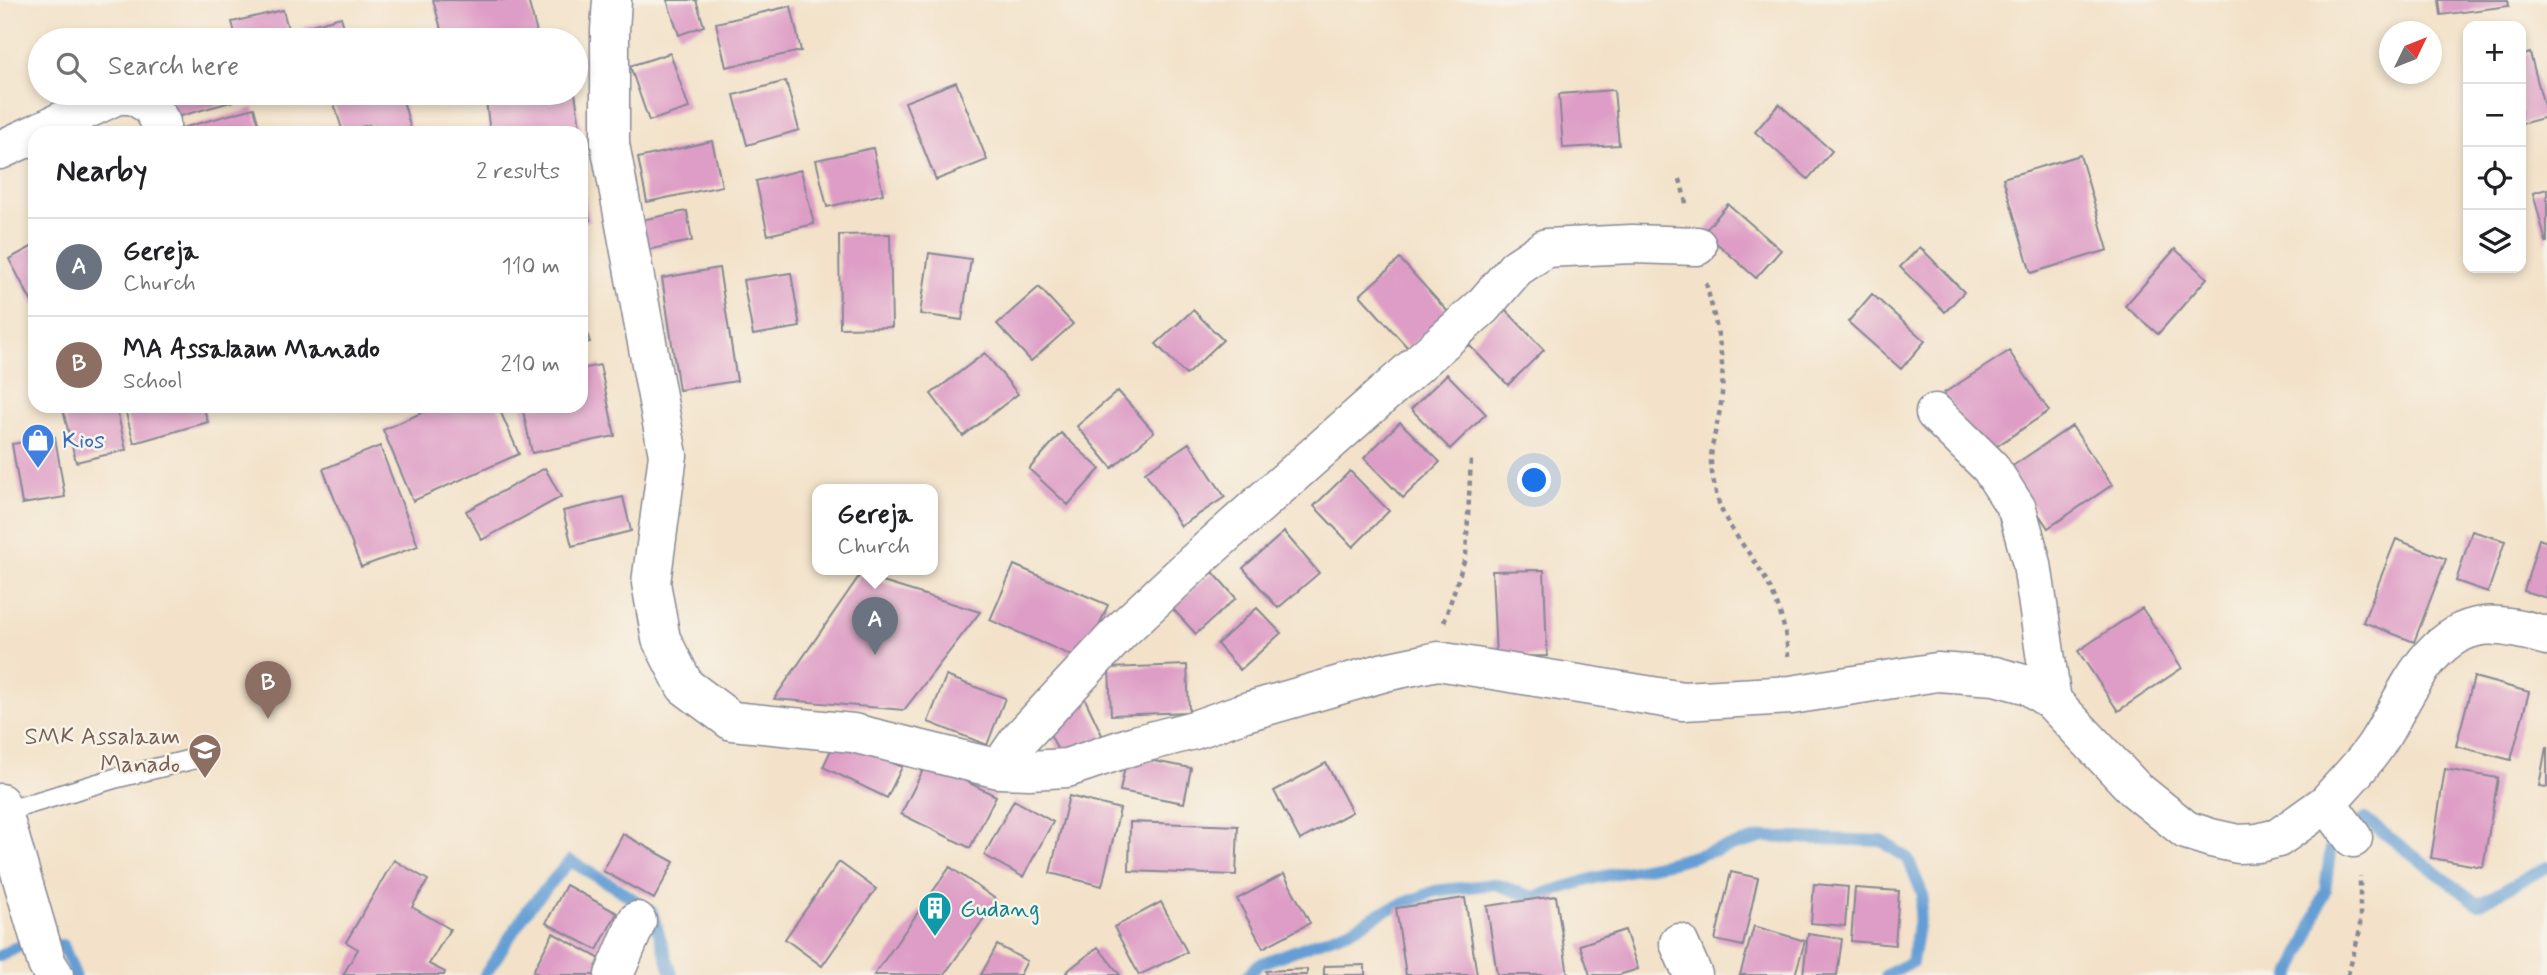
<!DOCTYPE html>
<html lang="en">
<head>
<meta charset="utf-8">
<style>
	:root { --surface:#fff; --page:#f6f6f6; --text:#202124; --muted:#757577; --line:#e0e0e0; --accent:#d1495b }
	body { margin:0; font-family:Mynerve,sans-serif; background:var(--page); color:var(--text) }
	.controls { position:absolute; right:21px; top:21px; display:grid; overflow:hidden; border-radius:14px; box-shadow:0 4px 10px #0003 }
	.controls button { width:63px; height:63px; display:grid; place-items:center; padding:0; border:0; border-bottom:2px solid var(--line); background:var(--surface); color:var(--text); font:35px sans-serif }
	.compass { position:absolute; left:2379px; top:21px; width:63px; height:63px; border-radius:50%; background:var(--surface); box-shadow:0 4px 10px #0003; rotate:47deg }
	.you { position:absolute; left:1535px; top:481px; width:24px; height:24px; margin:-18px; border:5px solid #fff; border-radius:50%; background:#1a73e8; box-shadow:0 0 0 10px #1a73e833 }
	.badge { display:grid; place-items:center; width:46px; height:46px; border-radius:50%; background:var(--accent); color:#fff; font-size:23px; font-weight:700 }
	.pin { position:absolute; translate:-50% -58px; filter:drop-shadow(0 2px 4px #0008) }
	.pin::after { content:''; position:absolute; top:37px; width:24px; height:21px; background:inherit; clip-path:polygon(0 0,100% 0,50% 100%) }
	.popup { position:absolute; left:812px; top:484px; width:126px; height:91px; box-sizing:border-box; display:grid; place-content:center; border-radius:14px; background:var(--surface); filter:drop-shadow(0 2px 5px #0005); font-size:23px; white-space:nowrap; color:var(--muted) }
	.popup b { font-size:26px; color:var(--text) }
	.popup::after { content:''; position:absolute; left:50%; top:100%; margin-left:-14px; border:14px solid transparent; border-top-color:var(--surface) }
	.list { margin:0; padding:0; list-style:none }
	h2 { display:flex; justify-content:space-between; align-items:center; height:91px; margin:0; padding:0 28px; font-size:30px }
	h2 small { font-size:23px; font-weight:400; color:var(--muted) }
	.list li { display:grid; grid-template-columns:46px 1fr auto; gap:21px; align-items:center; box-sizing:border-box; height:98px; padding:0 28px; border-top:2px solid var(--line) }
	.list b { display:block; font-size:26px; white-space:nowrap }
	.list p { margin:0; font-size:23px; white-space:nowrap; color:var(--muted) }
	.list em { font-size:23px; font-style:normal; color:var(--muted) }
	.icon { flex:none; width:38px; height:38px; fill:none; stroke:currentColor; stroke-width:2; stroke-linecap:round; stroke-linejoin:round }
	.map { position:relative; flex:none; width:2547px; height:975px; overflow:hidden }
	.search { position:absolute; background:var(--surface); box-shadow:0 4px 10px #0003; left:28px; top:28px; width:560px; height:77px; display:flex; align-items:center; gap:18px; box-sizing:border-box; padding:0 24px; border-radius:38px; color:var(--muted); font-size:26px }
	.panel { position:absolute; background:var(--surface); box-shadow:0 4px 10px #0003; left:28px; top:126px; width:560px; height:287px; border-radius:21px }
	.map>svg:first-child { display:block }
</style>
</head>
<body>
<div class="map">
<svg width="2547" height="975" viewBox="0 0 2547 975">
	<rect width="100%" height="100%" fill="#f7f3e8"/>
	<filter id="ink" filterUnits="userSpaceOnUse"><feTurbulence type="fractalNoise" baseFrequency=".0143" numOctaves="2"/><feDisplacementMap in="SourceGraphic" scale="14" xChannelSelector="R" yChannelSelector="G"/><feConvolveMatrix kernelMatrix="1 2 1 2 8 2 1 2 1" color-interpolation-filters="sRGB"/></filter>
	<filter id="wash" filterUnits="userSpaceOnUse"><feTurbulence type="fractalNoise" baseFrequency=".00686" numOctaves="4" result="noise"/><feDisplacementMap in="SourceGraphic" scale="28" xChannelSelector="R" yChannelSelector="G"/><feGaussianBlur stdDeviation="1.57" result="paint"/><feColorMatrix in="noise" values="0 0 0 0 0 0 0 0 0 0 0 0 0 0 0 0 0 1.4 0 .05"/><feComposite in="paint" operator="in"/></filter>
	<g filter="url(#wash)">
		<rect width="100%" height="100%" fill="#f3e2c9"/>
		<g fill="none" stroke-linecap="round" stroke-linejoin="round">
			<!-- stream -->
			<path stroke="#659ed4" stroke-width="12" d="M 0,956 L 20,945 L 63,945 L 75,975
				M 485,975 L 528,909 L 570,861 L 617,888 L 652,912 L 672,975
				M 1248,975 L 1259,964 L 1355,928 L 1384,911 L 1435,891 L 1495,884 L 1533,897 L 1595,878 L 1672,862 L 1765,837 L 1882,841 L 1908,859 L 1923,895 L 1912,962 L 1886,975
				M 2291,975 L 2307,939 L 2325,890 L 2332,840 L 2365,819 L 2478,904 L 2547,867"/>
		</g>
		<g id="blocks">
			<!-- building -->
			<path fill="#de9dc6" d="M 433,0 L 528,0 L 539,40 L 444,40 Z
				M 667,0 L 696,0 L 704,26 L 679,35 Z
				M 2439,0 L 2508,0 L 2509,6 L 2441,15 Z
				M 791,6 L 801,51 L 726,67 L 716,23 Z
				M 283,10 L 291,40 L 237,40 L 232,22 Z
				M 341,17 L 348,40 L 308,40 L 304,27 Z
				M 670,53 L 689,108 L 649,121 L 630,66 Z
				M 2530,53 L 2547,117 L 2521,124 L 2521,56 Z
				M 786,81 L 799,130 L 747,145 L 734,95 Z
				M 956,82 L 987,160 L 936,180 L 905,102 Z
				M 1614,90 L 1619,145 L 1563,148 L 1559,94 Z
				M 157,93 L 231,93 L 234,101 L 166,120 Z
				M 336,93 L 401,93 L 412,133 L 371,133 L 369,125 L 343,132 L 331,94 Z
				M 485,93 L 575,93 L 581,133 L 490,133 Z
				M 1779,104 L 1832,151 L 1808,179 L 1755,132 Z
				M 254,108 L 261,133 L 184,133 L 182,128 Z
				M 712,141 L 722,186 L 647,202 L 638,158 Z
				M 873,148 L 883,194 L 827,207 L 816,160 Z
				M 2080,155 L 2108,250 L 2031,273 L 2003,178 Z
				M 801,170 L 814,224 L 768,235 L 756,181 Z
				M 581,175 L 590,221 L 581,222 Z
				M 2547,189 L 2547,242 L 2546,242 L 2533,193 Z
				M 1728,204 L 1781,250 L 1756,278 L 1704,232 Z
				M 687,211 L 692,241 L 646,250 L 641,220 Z
				M 890,234 L 892,327 L 840,328 L 839,235 Z
				M 35,245 L 35,308 L 9,259 Z
				M 1920,247 L 1964,292 L 1945,312 L 1900,267 Z
				M 2175,249 L 2207,278 L 2158,334 L 2125,306 Z
				M 929,253 L 971,259 L 962,320 L 920,314 Z
				M 1400,259 L 1448,312 L 1408,348 L 1360,295 Z
				M 719,268 L 737,381 L 679,390 L 662,278 Z
				M 791,273 L 800,327 L 753,335 L 743,280 Z
				M 1039,287 L 1073,324 L 1031,361 L 997,324 Z
				M 1872,294 L 1925,341 L 1901,369 L 1848,322 Z
				M 1505,309 L 1544,350 L 1508,385 L 1469,345 Z
				M 1193,310 L 1223,340 L 1186,375 L 1156,344 Z
				M 581,314 L 590,342 L 581,344 Z
				M 2009,351 L 2049,411 L 1985,454 L 1944,393 Z
				M 985,353 L 1018,394 L 963,436 L 931,394 Z
				M 600,365 L 615,436 L 532,453 L 522,406 L 581,406 L 581,369 Z
				M 1447,374 L 1486,414 L 1450,449 L 1411,409 Z
				M 1118,391 L 1154,432 L 1112,468 L 1077,426 Z
				M 62,406 L 116,406 L 126,450 L 76,462 Z
				M 124,406 L 203,406 L 208,422 L 134,443 Z
				M 437,406 L 498,406 L 519,454 L 413,501 L 383,430 Z
				M 1400,422 L 1440,462 L 1403,498 L 1364,458 Z
				M 2072,426 L 2112,485 L 2048,528 L 2008,469 Z
				M 1061,433 L 1100,469 L 1068,505 L 1029,469 Z
				M 55,437 L 65,497 L 22,504 L 12,444 Z
				M 1189,443 L 1225,497 L 1181,526 L 1145,472 Z
				M 380,446 L 418,546 L 361,567 L 323,469 Z
				M 545,468 L 561,497 L 482,540 L 466,511 Z
				M 1350,471 L 1389,511 L 1353,547 L 1314,506 Z
				M 623,497 L 631,531 L 572,546 L 563,511 Z
				M 2472,531 L 2505,541 L 2488,592 L 2456,581 Z
				M 1284,532 L 1319,573 L 1278,608 L 1243,568 Z
				M 2396,539 L 2446,559 L 2414,642 L 2363,622 Z
				M 2539,539 L 2547,542 L 2547,598 L 2524,591 Z
				M 1014,565 L 1108,605 L 1084,661 L 990,620 Z
				M 1544,570 L 1547,656 L 1496,657 L 1492,571 Z
				M 1213,572 L 1236,598 L 1196,634 L 1172,608 Z
				M 860,575 L 980,612 L 904,710 L 774,699 Z
				M 1257,608 L 1281,633 L 1240,670 L 1217,644 Z
				M 2142,608 L 2182,668 L 2118,711 L 2078,651 Z
				M 1187,665 L 1189,712 L 1111,715 L 1109,668 Z
				M 946,676 L 1005,698 L 987,745 L 928,722 Z
				M 2474,677 L 2529,692 L 2511,760 L 2456,746 Z
				M 1084,697 L 1103,737 L 1061,757 L 1042,717 Z
				M 837,737 L 902,767 L 887,798 L 823,767 Z
				M 2546,747 L 2547,747 L 2547,787 L 2539,786 Z
				M 1127,756 L 1191,768 L 1184,803 L 1120,791 Z
				M 927,762 L 996,796 L 970,848 L 901,814 Z
				M 1326,763 L 1352,812 L 1300,840 L 1274,791 Z
				M 2445,769 L 2498,778 L 2483,867 L 2431,858 Z
				M 1069,796 L 1120,809 L 1102,886 L 1050,873 Z
				M 1014,800 L 1053,822 L 1023,877 L 984,855 Z
				M 1130,822 L 1238,826 L 1236,875 L 1129,871 Z
				M 623,834 L 674,862 L 654,899 L 603,871 Z
				M 394,860 L 428,880 L 412,907 L 450,929 L 429,964 L 445,972 L 444,975 L 343,975 L 358,949 L 346,942 Z
				M 839,862 L 876,889 L 822,966 L 785,939 Z
				M 950,867 L 997,900 L 944,975 L 874,975 Z
				M 1731,872 L 1758,878 L 1743,946 L 1715,940 Z
				M 1284,874 L 1310,923 L 1263,948 L 1237,899 Z
				M 1814,884 L 1848,887 L 1845,926 L 1811,923 Z
				M 566,885 L 617,913 L 597,950 L 546,923 Z
				M 1855,888 L 1899,891 L 1895,945 L 1851,941 Z
				M 1556,896 L 1568,975 L 1497,975 L 1487,906 Z
				M 1465,898 L 1477,975 L 1406,975 L 1396,908 Z
				M 1161,902 L 1187,952 L 1139,975 L 1114,927 Z
				M 1754,926 L 1805,941 L 1795,975 L 1740,975 Z
				M 1625,930 L 1638,969 L 1619,975 L 1590,975 L 1580,945 Z
				M 553,933 L 604,961 L 597,975 L 540,975 L 533,971 Z
				M 1808,934 L 1842,939 L 1837,975 L 1803,975 Z
				M 997,945 L 1027,961 L 1020,975 L 981,975 Z
				M 1098,947 L 1120,975 L 1069,975 L 1066,972 Z
				M 1365,965 L 1365,975 L 1324,975 L 1324,966 Z
				M 1307,969 L 1307,975 L 1267,975 L 1266,971 Z"/>
		</g>
	</g>
	<g filter="url(#ink)">
		<use href="#blocks" fill-opacity="0" stroke="#878894" stroke-width="2"/>
		<g fill="none" stroke-linecap="round" stroke-linejoin="round">
			<defs>
				<path id="lane" d="M 3,812 L 116,778 L 206,756"/>
				<path id="street" d="M 612,0 L 610,30 L 610,144 L 668,455 L 651,583 L 661,639 L 685,686 L 732,721 L 853,733 L 999,769 L 1029,770 L 1067,768 L 1135,745 L 1194,730 L 1242,713 L 1385,672 L 1438,661 L 1683,701 L 1791,695 L 1937,672 L 1995,676 L 2028,685 L 2052,701 L 2135,789 L 2186,830 L 2211,838 L 2238,844 L 2258,843 L 2278,838 L 2327,803
					M 37,133 L 117,95 L 133,95 L 151,106 L 161,123 L 161,133
					M 0,150 L 35,134
					M 1935,413 L 1990,467 L 2017,509 L 2032,564 L 2052,701
					M 999,769 L 1019,740 L 1121,631 L 1211,547 L 1482,307 L 1516,268 L 1546,248 L 1632,244 L 1697,246
					M 0,803 L 47,964 L 54,975
					M 2353,838 L 2327,803 C 2343,784 2362,766 2376,745 C 2404,703 2425,633 2483,626 C 2500,624 2530,631 2547,636
					M 1679,943 L 1693,975
					M 614,975 L 637,921"/>
			</defs>
			<!-- lane casing -->
			<use href="#lane" stroke="#878894" stroke-width="22"/>
			<!-- street casing -->
			<use href="#street" stroke="#878894" stroke-width="41"/>
			<!-- path -->
			<path stroke="#878894" stroke-width="4.5" stroke-dasharray="5 5" stroke-linecap="butt" d="M 1680,179 L 1687,207
				M 1706,283 C 1715,320 1725,355 1722,393 C 1721,416 1711,440 1711,461 C 1711,471 1714,483 1716,493 C 1722,520 1740,540 1755,562 C 1774,590 1786,622 1788,656
				M 1444,622 L 1466,555 L 1471,459
				M 2348,975 L 2360,930 L 2360,876"/>
			<!-- lane -->
			<use href="#lane" stroke="#fff" stroke-width="19"/>
			<!-- street -->
			<use href="#street" stroke="#fff" stroke-width="38"/>
		</g>
	</g>
	<!-- icons -->
	<defs>
		<symbol id="shop-pin" viewBox="-11 -11 22 30"><path d="M0 17L-7.5 6A9.5 9.5 0 1 1 7.5 6Z" fill="#3f7fe0" stroke="#f7f3e8"/><path d="M-5-2.5h2.3a2.7 3.5 0 0 1 5.4 0H5L5.5 6h-11ZM-1.5-2.5h3a1.5 2.3 0 0 0-3 0Z" fill="#fff"/></symbol>
		<symbol id="school-pin" viewBox="-11 -11 22 30"><path d="M0 17L-7.5 6A9.5 9.5 0 1 1 7.5 6Z" fill="#8d6e63" stroke="#f7f3e8"/><path d="M0-5L7-2L0 1L-7-2ZM-4 1L0 2.5L4 1V4Q0 6-4 4Z" fill="#fff"/></symbol>
		<symbol id="building-pin" viewBox="-11 -11 22 30"><path d="M0 17L-7.5 6A9.5 9.5 0 1 1 7.5 6Z" fill="#0f9aa8" stroke="#f7f3e8"/><path d="M-4-6H4V6H1V3H-1V6H-4ZM-2.5-4.3h1.7v1.8h-1.7ZM.8-4.3h1.7v1.8H.8ZM-2.5-1h1.7V.8h-1.7ZM.8-1h1.7V.8H.8Z" fill="#fff"/></symbol>
	</defs>
	<g fill-rule="evenodd">
		<use href="#shop-pin" x="19" y="421" width="38" height="52"/>
		<use href="#school-pin" x="186" y="731" width="38" height="52"/>
		<use href="#building-pin" x="916" y="889" width="38" height="52"/>
	</g>
	<g text-anchor="middle" stroke-width="5" stroke-linejoin="round" paint-order="stroke">
		<!-- shop labels -->
		<g font-size="24" fill="#366cbe" stroke="#f7f3e8" text-anchor="start">
			<text x="62" y="448">Kios</text>
		</g>
		<!-- education labels -->
		<g font-size="24" fill="#785e54" stroke="#f7f3e8" text-anchor="end">
			<text x="180" y="744">SMK Assalaam<tspan x="180" dy="28">Manado</tspan></text>
		</g>
		<!-- culture labels -->
		<g font-size="24" fill="#0d838f" stroke="#f7f3e8" text-anchor="start">
			<text x="960" y="916">Gudang</text>
		</g>
	</g>
</svg>
<div class="controls">
<button>+</button>
<button>−</button>
<button><svg class="icon" aria-label="locate" viewBox="0 0 24 24"><circle cx="12" cy="12" r="6"/><path d="M12 2v4M12 18v4M2 12h4M18 12h4"/></svg></button>
<button><svg class="icon" aria-label="layers" viewBox="0 0 24 24"><path d="M12 4l9 5-9 5-9-5zM3 14l9 5 9-5"/></svg></button>
</div>
<svg class="compass" viewBox="-18 -18 36 36"><path d="M0-13l5 13h-10z" fill="#e53935"/><path d="M0 13l5-13h-10z" fill="#757577"/></svg>
<div class="you"></div>
<div class="pin badge" style="left:875px;top:655px;background:#6b7280">A</div>
<div class="popup"><b>Gereja</b>Church</div>
<div class="pin badge" style="left:268px;top:719px;background:#8d6e63">B</div>
<div class="search"><svg class="icon" aria-label="search" viewBox="0 0 24 24"><circle cx="10" cy="10" r="6"/><path d="M15 15l6 6"/></svg>Search here</div>
<section class="panel">
<h2>Nearby<small>2 results</small></h2>
<ul class="list">
<li><span class="badge" style="background:#6b7280">A</span><div><b>Gereja</b><p>Church</p></div><em>110 m</em></li>
<li><span class="badge" style="background:#8d6e63">B</span><div><b>MA Assalaam Manado</b><p>School</p></div><em>210 m</em></li>
</ul>
</section>
</div>
</body>
</html>
